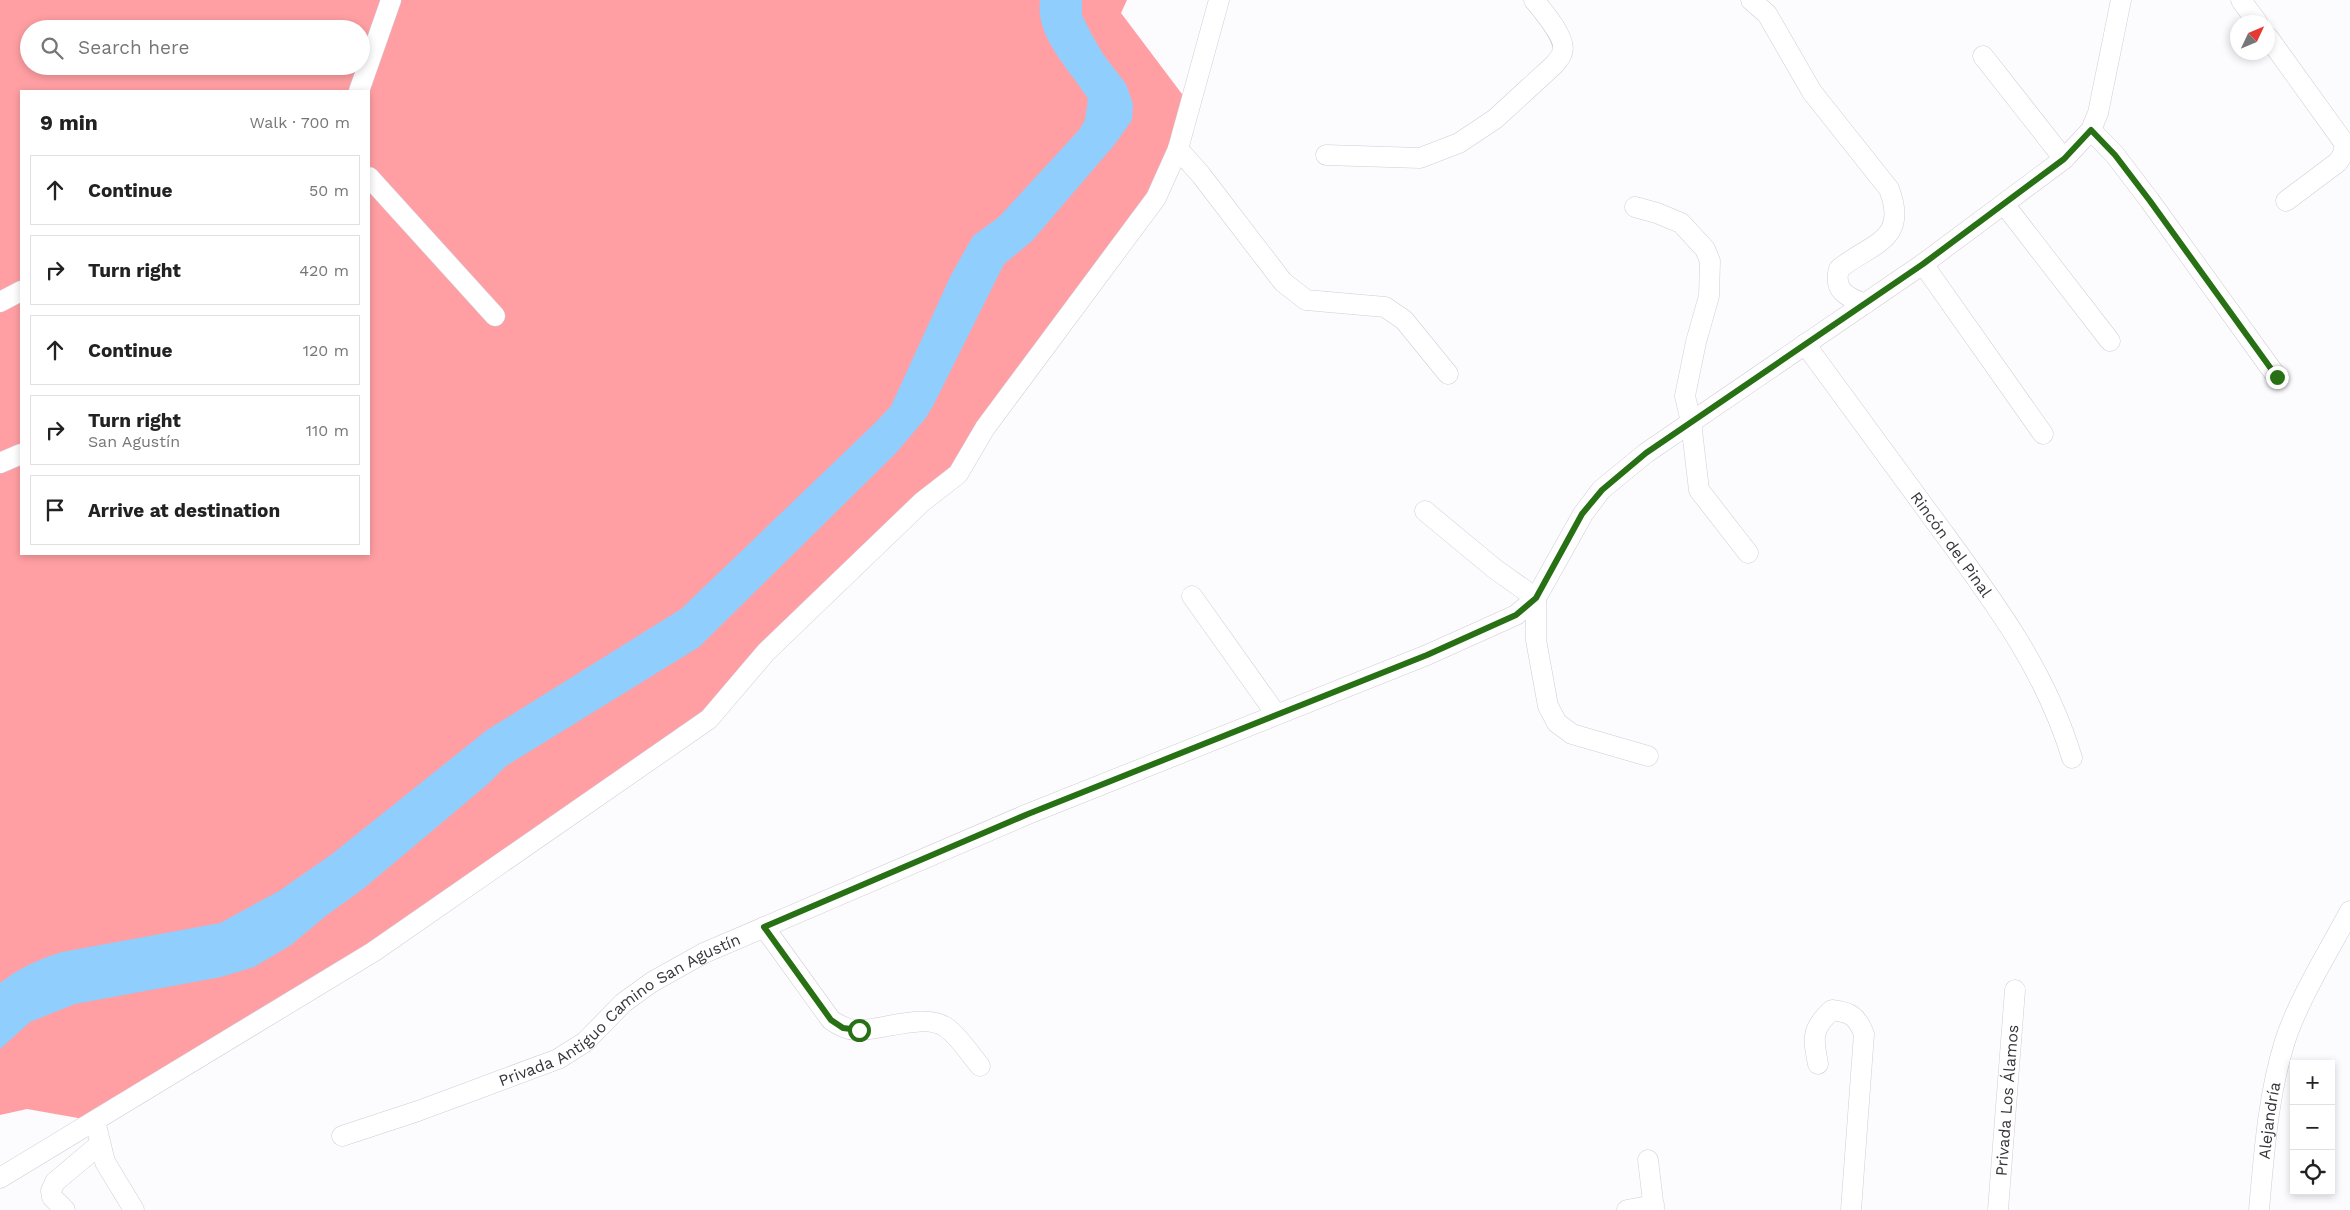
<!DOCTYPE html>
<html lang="en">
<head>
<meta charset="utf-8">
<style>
	:root { --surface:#fff; --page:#f6f6f6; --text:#222; --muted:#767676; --line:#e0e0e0 }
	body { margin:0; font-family:"Work Sans",sans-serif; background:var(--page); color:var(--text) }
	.controls { position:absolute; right:15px; bottom:15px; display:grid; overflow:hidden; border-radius:0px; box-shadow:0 2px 8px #0003 }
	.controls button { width:45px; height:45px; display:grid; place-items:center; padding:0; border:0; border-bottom:1px solid var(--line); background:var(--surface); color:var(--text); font:25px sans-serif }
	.compass { position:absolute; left:2230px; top:15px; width:45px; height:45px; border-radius:50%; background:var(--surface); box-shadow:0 2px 8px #0003; rotate:46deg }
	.stop { position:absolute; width:15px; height:15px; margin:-11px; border:4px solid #277013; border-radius:50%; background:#fff }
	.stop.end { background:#277013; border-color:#fff; box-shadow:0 1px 5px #0008 }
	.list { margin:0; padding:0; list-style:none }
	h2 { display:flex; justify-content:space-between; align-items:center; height:65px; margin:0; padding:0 20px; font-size:21px }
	h2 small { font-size:16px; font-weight:400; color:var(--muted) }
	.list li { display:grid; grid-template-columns:32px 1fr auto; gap:15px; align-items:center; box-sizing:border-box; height:70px; margin:0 10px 10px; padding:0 10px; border:1px solid var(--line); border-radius:0px }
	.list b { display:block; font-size:19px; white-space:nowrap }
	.list p { margin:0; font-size:16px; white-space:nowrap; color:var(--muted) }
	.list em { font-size:16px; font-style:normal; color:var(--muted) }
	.icon { flex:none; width:28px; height:28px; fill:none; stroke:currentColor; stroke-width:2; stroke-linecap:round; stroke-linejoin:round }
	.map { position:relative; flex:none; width:2350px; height:1210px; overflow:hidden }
	.search { position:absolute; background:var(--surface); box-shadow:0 2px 8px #0003; left:20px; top:20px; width:350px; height:55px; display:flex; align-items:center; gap:12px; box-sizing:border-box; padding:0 18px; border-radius:28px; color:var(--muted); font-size:19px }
	.panel { position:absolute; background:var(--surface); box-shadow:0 2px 8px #0003; left:20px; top:90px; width:350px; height:465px; border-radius:0px }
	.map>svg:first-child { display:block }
</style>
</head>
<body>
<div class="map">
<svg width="2350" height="1210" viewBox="0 0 2350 1210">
	<rect width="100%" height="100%" fill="#fcfbfe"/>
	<!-- forest -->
	<path fill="#ff9fa3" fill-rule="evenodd" d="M 0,0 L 1127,0 L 1121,13 L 1191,106 L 1178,149 L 958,474 L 709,719 L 373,952 L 95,1121 L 27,1109 L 0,1115 ZM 29,29 L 361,29 L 361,66 L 29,66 ZM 21,91 L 369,91 L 369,554 L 21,554 Z"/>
	<!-- water -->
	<path fill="#90cefd" d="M 1040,0 L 1082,0 L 1082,15 L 1092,35 L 1103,54 L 1126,84 L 1133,104 L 1132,120 L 1115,144 L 1032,241 L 1004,264 L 933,406 L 925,419 L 896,453 L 699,647 L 506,766 L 488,784 L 363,889 L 327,915 L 291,945 L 254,967 L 221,977 L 75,1004 L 30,1022 L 0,1049 L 0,983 C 19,968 39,959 62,952 L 220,923 L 279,891 L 332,854 L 487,730 L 681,609 L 876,422 L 891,406 L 951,275 L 973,236 L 999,217 L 1079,130 L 1085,120 L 1088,99 C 1070,69 1035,38 1040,0 Z"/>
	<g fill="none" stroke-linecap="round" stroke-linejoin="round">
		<defs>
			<g id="minor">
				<path d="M 1751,0 L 1767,14 L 1812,92 L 1889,189 C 1909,241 1871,243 1839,269 C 1833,291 1847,297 1865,304"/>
				<path d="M 2241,0 L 2257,22"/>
				<path d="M 2268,37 L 2345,144 L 2343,154 L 2338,162 L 2286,201"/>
				<path d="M 1983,56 L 2064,159"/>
				<path d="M 359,91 L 391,0"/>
				<path d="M 2091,130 L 2115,155 L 2150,201 L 2277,377"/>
				<path d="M 1178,149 L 1201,175 L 1283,282 L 1306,300 L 1385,307 L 1404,320 L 1448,374"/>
				<path d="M 1326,155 L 1420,158 L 1459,143 L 1495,119 L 1555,64 C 1557,61 1561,57 1562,53 C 1568,40 1543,11 1534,0"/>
				<path d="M 369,177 L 495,316"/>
				<path d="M 2004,204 L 2110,341"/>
				<path d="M 1635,207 L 1657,213 L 1681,223 L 1705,249 L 1710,261 L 1709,296 L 1696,342 L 1685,396 L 1691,422 L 1699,490 L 1748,553"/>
				<path d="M 1923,264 L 2043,434"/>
				<path d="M 0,302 L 21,291"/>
				<path id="s1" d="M 1805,344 C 1849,404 1893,464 1937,524 C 1992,599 2045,668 2072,758"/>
				<path d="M 0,463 L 21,454"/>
				<path d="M 1425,511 L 1495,569 L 1536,598 L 1536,640 L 1548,706 L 1557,723 L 1572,734 L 1648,756"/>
				<path d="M 1192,596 L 1276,714"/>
				<path d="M 764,927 L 831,1020 C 840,1026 849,1031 860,1030 C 884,1030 926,1012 947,1028 C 959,1037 970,1054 980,1066"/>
				<path d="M 1818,1064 C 1813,1038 1811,1029 1832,1010 C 1850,1012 1857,1016 1864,1034 L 1851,1210"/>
				<path d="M 95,1121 L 105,1162 L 134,1210"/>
				<path id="s2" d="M 342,1136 L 418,1111 L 558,1059 L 585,1042 L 623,1003 L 652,982 L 704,953 L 1028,814 L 1427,655 L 1516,615 L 1536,598 L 1583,514 L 1601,490 L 1646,453 L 1923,264 L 2064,159 L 2091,130 L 2098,113 L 2121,0"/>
				<path d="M 1648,1160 L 1654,1210"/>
				<path d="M 0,1178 L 373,952 L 709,719 L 766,652 L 922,502 L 958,474 L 985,428 L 1156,198 L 1178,149 L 1219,0"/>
				<path d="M 65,1210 L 52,1197 L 51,1191 L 55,1182 L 99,1145"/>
				<path d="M 1627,1210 L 1654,1205"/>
				<path id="s3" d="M 1998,1210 L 2015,990"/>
				<path id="s4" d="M 2259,1210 C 2264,1154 2268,1095 2285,1041 C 2299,998 2329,951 2350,911"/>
			</g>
		</defs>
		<!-- minor casing -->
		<use href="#minor" stroke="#d2cbd9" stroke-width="21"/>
		<!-- minor -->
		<use href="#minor" stroke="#fff" stroke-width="20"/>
	</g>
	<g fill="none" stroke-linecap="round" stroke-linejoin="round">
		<!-- route -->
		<path stroke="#277013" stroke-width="6" d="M 859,1030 L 843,1028 L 831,1020 L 764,927 L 1028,814 L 1427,655 L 1516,615 L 1536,598 L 1582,514 L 1602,490 L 1646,453 L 1923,264 L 2064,159 L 2091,130 L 2115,155 L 2150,201 L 2277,377"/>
	</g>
	<g text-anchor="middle" stroke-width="4.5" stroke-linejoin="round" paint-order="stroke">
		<!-- street labels -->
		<g font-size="16" fill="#38353a" stroke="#fcfbfe">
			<text dy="6" stroke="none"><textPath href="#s1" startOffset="248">Rincón del Pinal</textPath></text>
			<text dy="6" stroke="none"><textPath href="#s2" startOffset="308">Privada Antiguo Camino San Agustín</textPath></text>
			<text dy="6" stroke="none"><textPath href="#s3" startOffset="110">Privada Los Álamos</textPath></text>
			<text dy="6" stroke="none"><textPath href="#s4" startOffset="90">Alejandría</textPath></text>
		</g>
	</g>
</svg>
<div class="controls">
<button>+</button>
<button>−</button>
<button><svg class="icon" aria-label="locate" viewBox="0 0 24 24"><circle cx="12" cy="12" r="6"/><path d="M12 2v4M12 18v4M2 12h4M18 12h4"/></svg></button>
</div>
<svg class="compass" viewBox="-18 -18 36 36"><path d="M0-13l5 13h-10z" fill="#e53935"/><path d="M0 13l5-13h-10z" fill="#767676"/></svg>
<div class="stop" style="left:859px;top:1030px"></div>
<div class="stop end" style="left:2277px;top:377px"></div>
<div class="search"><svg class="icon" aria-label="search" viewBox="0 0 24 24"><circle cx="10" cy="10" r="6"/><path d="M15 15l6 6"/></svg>Search here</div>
<section class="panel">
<h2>9 min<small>Walk · 700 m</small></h2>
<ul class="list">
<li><svg class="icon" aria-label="ahead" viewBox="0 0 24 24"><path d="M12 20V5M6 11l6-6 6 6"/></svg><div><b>Continue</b></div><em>50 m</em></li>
<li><svg class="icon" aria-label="right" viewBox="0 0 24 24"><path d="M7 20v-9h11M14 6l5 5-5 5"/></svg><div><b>Turn right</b></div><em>420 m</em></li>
<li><svg class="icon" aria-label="ahead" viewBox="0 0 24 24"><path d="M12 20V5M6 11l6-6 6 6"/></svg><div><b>Continue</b></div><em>120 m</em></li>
<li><svg class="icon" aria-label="right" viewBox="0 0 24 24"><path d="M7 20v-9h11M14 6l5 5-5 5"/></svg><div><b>Turn right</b><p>San Agustín</p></div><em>110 m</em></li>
<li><svg class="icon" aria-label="arrive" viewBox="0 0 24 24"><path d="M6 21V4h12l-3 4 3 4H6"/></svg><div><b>Arrive at destination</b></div></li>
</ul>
</section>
</div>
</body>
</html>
